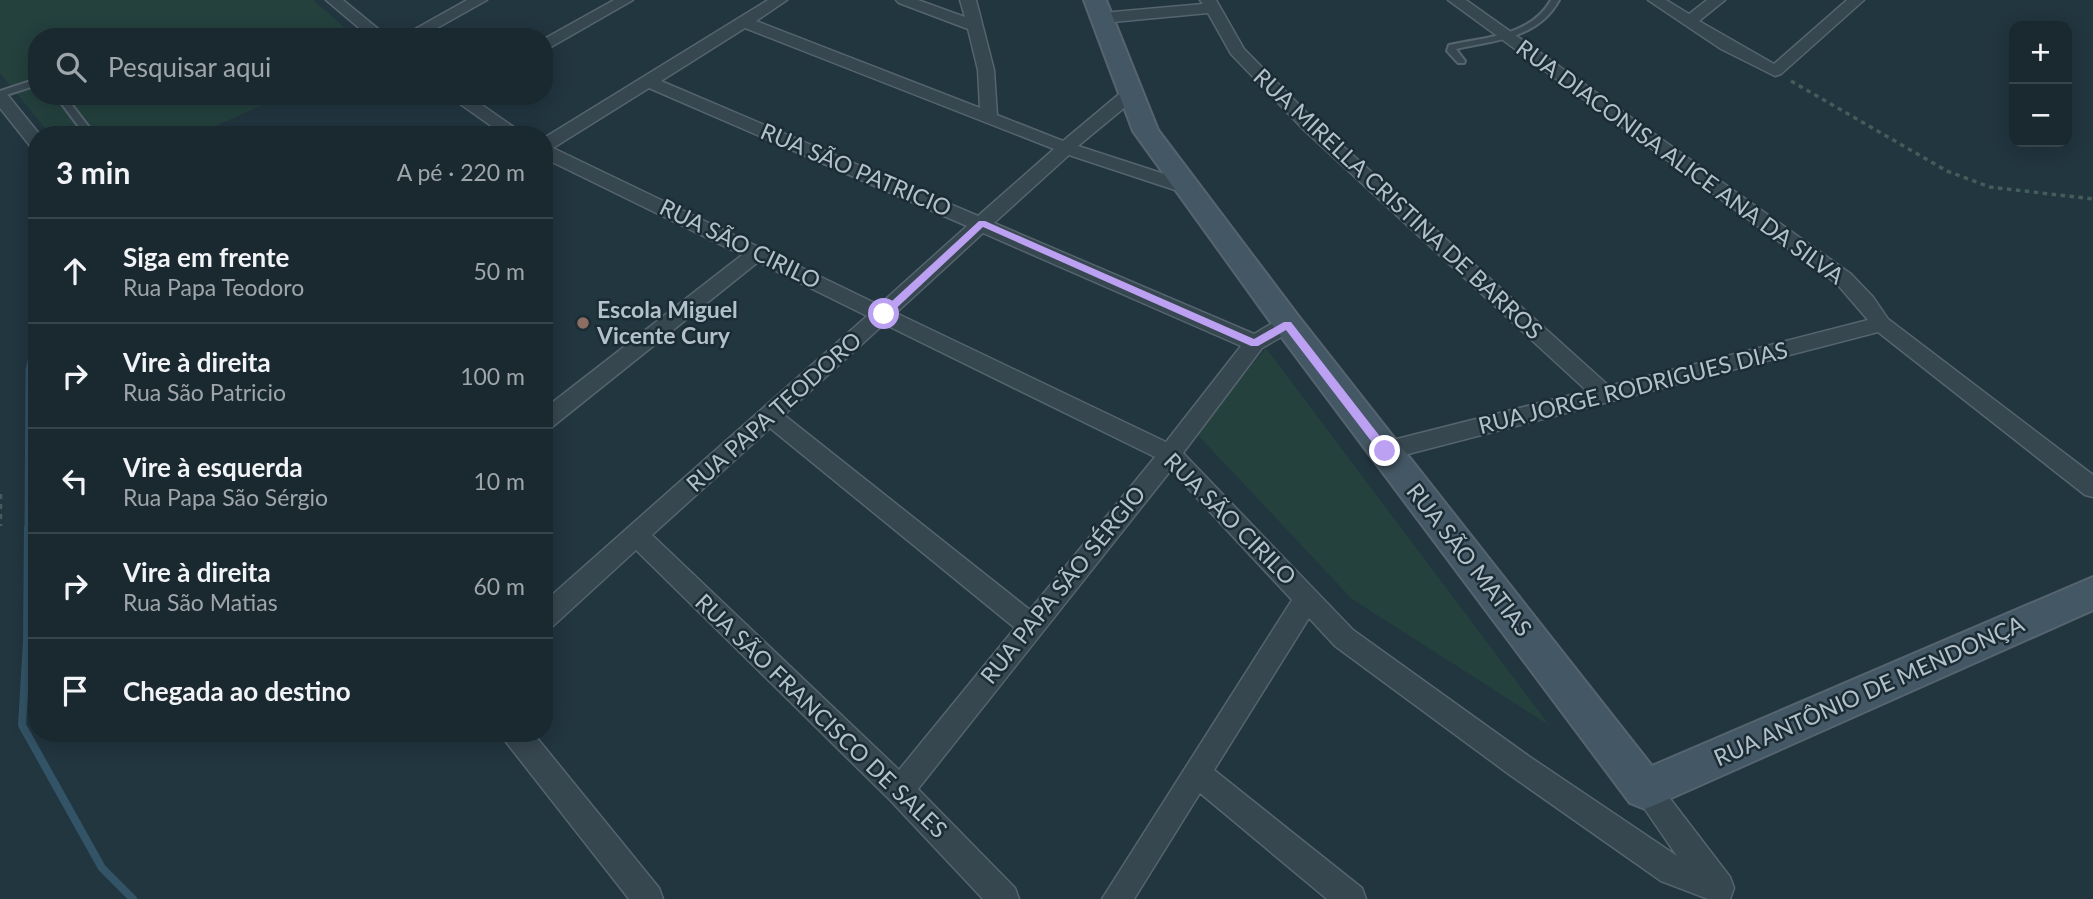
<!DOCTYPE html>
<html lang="pt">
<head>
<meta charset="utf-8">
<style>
	:root { --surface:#1a2830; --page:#27343c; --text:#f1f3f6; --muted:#9fa6ab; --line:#38444c }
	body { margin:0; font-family:Lato,sans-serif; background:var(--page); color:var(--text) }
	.controls { position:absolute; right:21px; top:21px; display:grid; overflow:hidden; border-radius:14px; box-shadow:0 4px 18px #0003 }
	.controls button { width:63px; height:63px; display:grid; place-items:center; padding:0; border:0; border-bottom:2px solid var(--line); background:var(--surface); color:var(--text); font:35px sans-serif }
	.stop { position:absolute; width:21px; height:21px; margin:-16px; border:5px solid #bca0f2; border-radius:50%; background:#fff }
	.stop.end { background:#bca0f2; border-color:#fff; box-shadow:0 2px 7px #0008 }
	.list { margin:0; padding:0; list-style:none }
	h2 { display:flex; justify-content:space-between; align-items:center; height:91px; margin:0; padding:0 28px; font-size:30px }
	h2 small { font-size:23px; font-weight:400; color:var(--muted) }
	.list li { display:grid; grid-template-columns:46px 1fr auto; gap:21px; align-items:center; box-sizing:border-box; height:105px; padding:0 28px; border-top:2px solid var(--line) }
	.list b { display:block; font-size:26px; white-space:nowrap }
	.list p { margin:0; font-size:23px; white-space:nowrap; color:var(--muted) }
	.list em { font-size:23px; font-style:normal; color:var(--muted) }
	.icon { flex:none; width:38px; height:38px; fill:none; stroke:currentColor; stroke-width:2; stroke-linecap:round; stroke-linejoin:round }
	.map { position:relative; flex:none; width:2093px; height:899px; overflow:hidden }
	.search { position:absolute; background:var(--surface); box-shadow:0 4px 18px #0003; left:28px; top:28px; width:525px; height:77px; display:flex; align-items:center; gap:18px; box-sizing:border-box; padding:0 24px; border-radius:28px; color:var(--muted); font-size:26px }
	.panel { position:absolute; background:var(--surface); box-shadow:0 4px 18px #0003; left:28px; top:126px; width:525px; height:616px; border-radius:28px }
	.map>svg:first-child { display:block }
</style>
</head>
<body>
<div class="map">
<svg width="2093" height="899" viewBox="0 0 2093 899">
	<rect width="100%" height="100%" fill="#223640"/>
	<!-- green -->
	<path fill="#24413e" d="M 0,0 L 313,0 L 355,37 L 37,37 L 37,96 L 283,96 L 195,135 L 51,135 L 0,73 Z
		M 1266,348 L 1549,725 L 1352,599 L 1195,432 Z"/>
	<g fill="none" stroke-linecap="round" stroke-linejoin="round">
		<!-- stream-far1 -->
		<path stroke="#335467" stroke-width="7" d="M 28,530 L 29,370 L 37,334"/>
		<!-- stream -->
		<path stroke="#335467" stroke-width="8" d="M 28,528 L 27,642 L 22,725 L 102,868 L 133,899"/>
		<defs>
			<path id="lane" d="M 1551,0 L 1559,0 C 1538,39 1495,40 1456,49 L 1465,61 L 1464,63 L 1458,63 L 1447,51 L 1449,45 C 1485,37 1531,36 1551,0 Z
				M 37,79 L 37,85 L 0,97 L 0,91 Z
				M 56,96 L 65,96 L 95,135 L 85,135 Z"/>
			<path id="street" d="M 326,0 L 343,0 L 388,37 L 370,37 Z
				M 467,0 L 487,0 L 421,37 L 401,37 Z
				M 614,0 L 633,0 L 544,51 L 544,39 Z
				M 768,0 L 787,0 L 756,21 L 980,108 L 978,70 L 968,29 L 899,3 L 896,0 L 918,0 L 965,17 L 960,0 L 976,0 L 994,70 L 997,115 L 1063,141 L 1124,90 L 1136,90 L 1138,94 L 1136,98 L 1078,146 L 1195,184 L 1197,188 L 1195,192 L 1181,192 L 1069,155 L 994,223 L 1254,334 C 1267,327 1281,315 1295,319 L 1298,324 L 1295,329 L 1262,348 L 1183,453 L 1353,630 L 1530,757 L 1677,856 L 1631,789 L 1635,779 L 1645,775 L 1655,779 L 1730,877 L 1734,888 L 1730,899 L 1708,899 L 1661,881 L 1510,775 L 1335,646 L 1309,618 L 1214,770 L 1362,888 L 1366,899 L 1327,899 L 1200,793 L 1134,899 L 1102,899 L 1292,600 L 1171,470 L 918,789 L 1015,888 L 1019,899 L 983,899 L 890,800 L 636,550 L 553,626 L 544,629 L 544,602 L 867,316 L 758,262 L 552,427 L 544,429 L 544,409 L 742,255 L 544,158 L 544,138 ZM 745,28 L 1054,149 L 978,216 L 661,81 ZM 649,88 L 967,226 L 879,305 L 553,148 ZM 983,233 L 1241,346 L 1166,442 L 896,313 ZM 884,324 L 1155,457 L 1030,610 L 784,415 ZM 770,428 L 1015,628 L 899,770 L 652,535 Z
				M 1200,0 L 1216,0 L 1244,49 L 1316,122 L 1609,386 L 1868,320 L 1837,284 L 1448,0 L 1466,0 L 1851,274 L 1873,297 L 1888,319 L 2093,475 L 2093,497 L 2085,495 L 1878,332 L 1385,460 L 1377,457 L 1374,451 L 1377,445 L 1385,442 L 1587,391 L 1304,130 L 1231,54 L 1208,13 L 1102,23 L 1094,18 L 1102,13 L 1203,4 Z
				M 1648,0 L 1666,0 L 1689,14 L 1707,0 L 1725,0 L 1699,21 L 1774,64 L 1847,0 L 1864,0 L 1781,74 L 1775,76 L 1721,49 Z
				M 0,92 L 6,93 L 40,135 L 37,135 L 37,148 L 31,147 L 0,108 Z
				M 449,96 L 469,96 L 525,135 L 504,135 Z
				M 502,733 L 533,733 L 659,888 L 663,899 L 629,899 L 506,742 Z"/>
			<path id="secondary" d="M 1084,0 L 1106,0 L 1158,130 L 1299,317 L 1652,766 L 2093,577 L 2093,610 L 1660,803 L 1645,809 L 1630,803 L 1277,331 L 1133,131 Z"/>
		</defs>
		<!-- lane casing -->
		<use href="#lane" stroke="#55646e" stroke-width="4"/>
		<!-- street casing -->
		<use href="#street" stroke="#55646e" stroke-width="3"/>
		<!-- secondary casing -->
		<use href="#secondary" stroke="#55646e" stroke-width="4"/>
		<!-- path-far1 -->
		<path stroke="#425d5a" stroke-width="3.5" stroke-dasharray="4.5 4.5" stroke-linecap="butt" d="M 1791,81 L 1947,171 L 1990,187 L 2093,199"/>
		<!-- path -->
		<path stroke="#425d5a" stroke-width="4.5" stroke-dasharray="5 5" stroke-linecap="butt" d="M 0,494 L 0,526"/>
		<!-- lane -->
		<use href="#lane" fill="#374750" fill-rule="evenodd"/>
		<!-- street -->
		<use href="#street" fill="#374750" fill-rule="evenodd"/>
		<!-- secondary -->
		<use href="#secondary" fill="#445764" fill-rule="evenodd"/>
	</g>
	<!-- route -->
	<path fill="#bca0f2" d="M 979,221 L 985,221 L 1254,339 L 1284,322 L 1291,322 L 1389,448 L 1389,454 L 1381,454 L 1286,330 L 1258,346 L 1251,346 L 983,227 L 887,317 L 880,317 L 880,312 Z"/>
	<!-- markers -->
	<circle fill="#8d6e63" stroke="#1c2c35" stroke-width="2.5" cx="583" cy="323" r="7"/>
	<g text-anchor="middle" stroke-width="5" stroke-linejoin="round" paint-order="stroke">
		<!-- street labels -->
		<g font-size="23" fill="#b3c1cb" stroke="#1c2c35">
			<text transform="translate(1680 162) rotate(36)" y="8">RUA DIACONISA ALICE ANA DA SILVA</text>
			<text transform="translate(856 170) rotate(23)" y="8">RUA SÃO PATRICIO</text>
			<text transform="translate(1398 204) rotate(43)" y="8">RUA MIRELLA CRISTINA DE BARROS</text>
			<text transform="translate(740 244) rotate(26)" y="8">RUA SÃO CIRILO</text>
			<text transform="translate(1633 388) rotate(-14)" y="8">RUA JORGE RODRIGUES DIAS</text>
			<text transform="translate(774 412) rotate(-42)" y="8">RUA PAPA TEODORO</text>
			<text transform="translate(1230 519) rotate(45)" y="8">RUA SÃO CIRILO</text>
			<text transform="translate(1469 560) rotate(52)" y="8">RUA SÃO MATIAS</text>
			<text transform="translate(1063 585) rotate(-51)" y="8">RUA PAPA SÃO SÉRGIO</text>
			<text transform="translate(1869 691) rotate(-24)" y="8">RUA ANTÔNIO DE MENDONÇA</text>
			<text transform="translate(821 716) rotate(44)" y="8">RUA SÃO FRANCISCO DE SALES</text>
		</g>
		<!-- poi labels -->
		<g font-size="23" font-weight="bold" fill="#b3c1cb" stroke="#1c2c35" text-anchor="start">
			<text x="597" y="318">Escola Miguel<tspan x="597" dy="26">Vicente Cury</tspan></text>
		</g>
	</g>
</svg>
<div class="controls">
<button>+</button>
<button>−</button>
</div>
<div class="stop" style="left:884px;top:314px"></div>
<div class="stop end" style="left:1385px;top:451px"></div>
<div class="search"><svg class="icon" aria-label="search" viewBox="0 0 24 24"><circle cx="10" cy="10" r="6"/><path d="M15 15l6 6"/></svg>Pesquisar aqui</div>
<section class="panel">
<h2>3 min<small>A pé · 220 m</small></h2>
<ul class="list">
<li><svg class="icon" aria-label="ahead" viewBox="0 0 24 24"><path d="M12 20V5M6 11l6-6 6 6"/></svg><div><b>Siga em frente</b><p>Rua Papa Teodoro</p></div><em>50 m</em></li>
<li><svg class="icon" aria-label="right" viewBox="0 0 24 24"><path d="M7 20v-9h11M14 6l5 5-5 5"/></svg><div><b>Vire à direita</b><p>Rua São Patricio</p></div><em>100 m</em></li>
<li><svg class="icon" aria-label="left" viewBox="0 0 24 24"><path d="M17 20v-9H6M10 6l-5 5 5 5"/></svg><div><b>Vire à esquerda</b><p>Rua Papa São Sérgio</p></div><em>10 m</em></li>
<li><svg class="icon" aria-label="right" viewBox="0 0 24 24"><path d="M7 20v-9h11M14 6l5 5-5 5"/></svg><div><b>Vire à direita</b><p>Rua São Matias</p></div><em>60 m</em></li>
<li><svg class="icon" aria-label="arrive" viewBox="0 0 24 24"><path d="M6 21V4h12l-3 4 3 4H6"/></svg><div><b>Chegada ao destino</b></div></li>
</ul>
</section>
</div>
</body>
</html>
